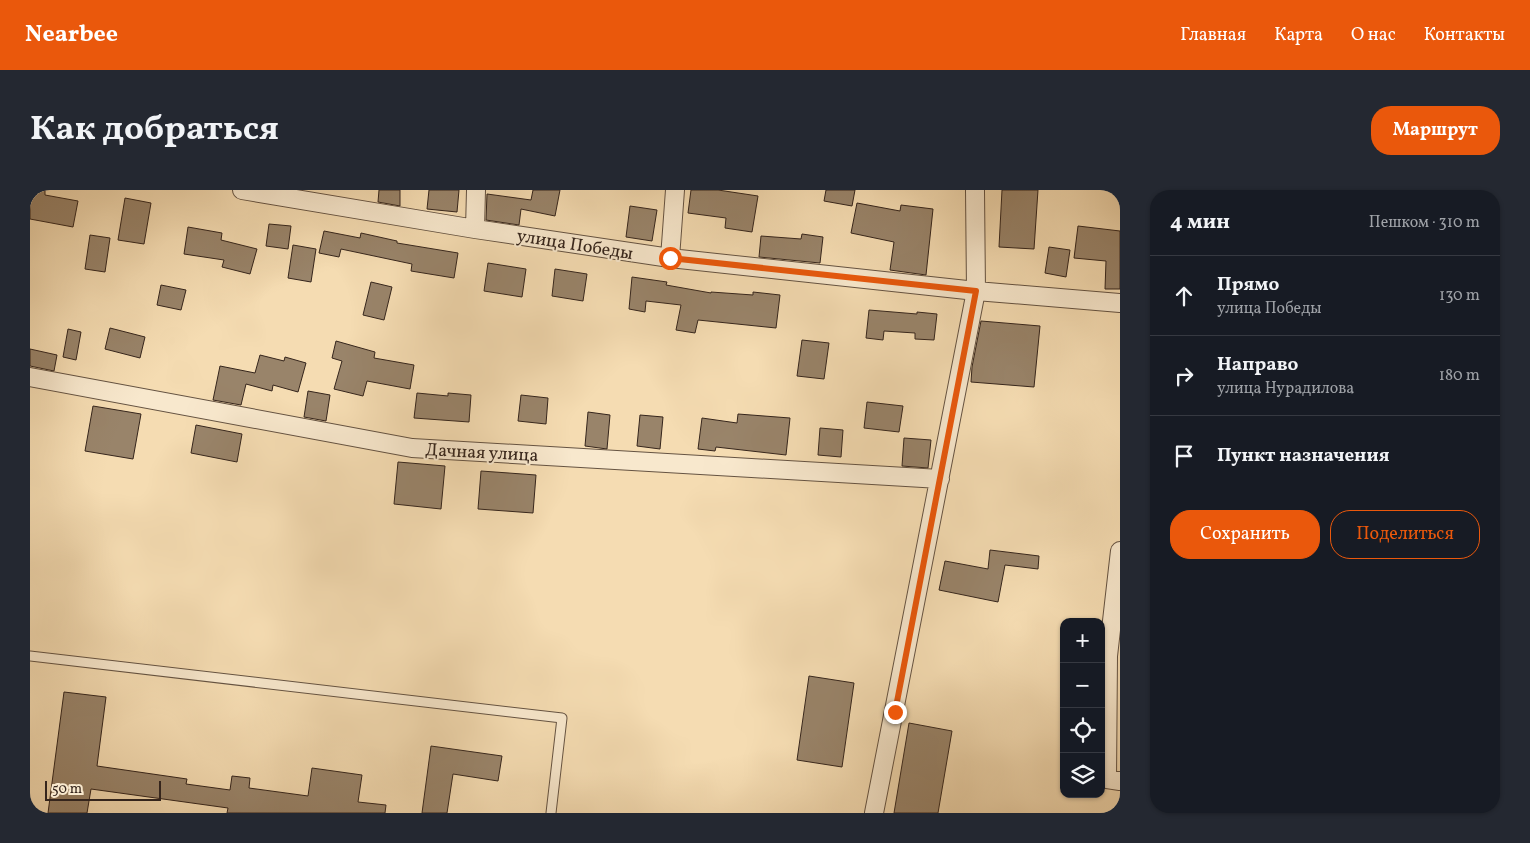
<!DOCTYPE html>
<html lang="ru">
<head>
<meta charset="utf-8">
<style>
	:root { --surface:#171b24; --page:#242831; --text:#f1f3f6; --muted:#9ea1a6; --line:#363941; --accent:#ea580c }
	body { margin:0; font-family:Vollkorn,serif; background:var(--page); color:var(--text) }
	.controls { position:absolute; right:15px; bottom:15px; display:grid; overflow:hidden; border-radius:10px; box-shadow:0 1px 4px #0004 }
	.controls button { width:45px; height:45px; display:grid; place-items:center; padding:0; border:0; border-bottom:1px solid var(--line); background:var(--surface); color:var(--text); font:25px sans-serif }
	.scale { position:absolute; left:15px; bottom:12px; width:116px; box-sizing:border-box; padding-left:5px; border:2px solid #35251c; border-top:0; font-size:14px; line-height:18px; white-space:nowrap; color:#35251c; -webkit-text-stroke:4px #f8e8cd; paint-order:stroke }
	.stop { position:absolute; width:15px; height:15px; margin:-11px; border:4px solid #ea580c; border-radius:50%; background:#fff }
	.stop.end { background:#ea580c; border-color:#fff; box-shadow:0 1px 5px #0008 }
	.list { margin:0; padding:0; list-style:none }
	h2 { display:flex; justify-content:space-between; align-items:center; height:65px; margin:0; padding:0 20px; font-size:21px }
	h2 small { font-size:16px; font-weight:400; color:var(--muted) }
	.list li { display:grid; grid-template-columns:32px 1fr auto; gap:15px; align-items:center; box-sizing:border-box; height:80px; padding:0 20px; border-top:1px solid var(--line) }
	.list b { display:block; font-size:19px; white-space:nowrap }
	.list p { margin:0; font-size:16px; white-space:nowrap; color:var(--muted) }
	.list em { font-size:16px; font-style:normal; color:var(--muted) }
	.actions { display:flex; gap:10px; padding:15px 20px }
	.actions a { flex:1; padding:11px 0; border:1px solid var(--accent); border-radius:20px; text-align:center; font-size:18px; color:var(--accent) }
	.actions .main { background:var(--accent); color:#fff }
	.icon { flex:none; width:28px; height:28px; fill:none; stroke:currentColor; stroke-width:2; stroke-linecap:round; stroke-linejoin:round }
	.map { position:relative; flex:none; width:1090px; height:623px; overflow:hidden; border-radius:20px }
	header { display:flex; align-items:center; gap:30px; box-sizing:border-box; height:70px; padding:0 25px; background:var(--accent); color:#fff }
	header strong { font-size:24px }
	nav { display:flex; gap:28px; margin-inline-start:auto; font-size:18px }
	.intro { display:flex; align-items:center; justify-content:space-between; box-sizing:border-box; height:120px; padding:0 30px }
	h1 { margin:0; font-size:35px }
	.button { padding:12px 22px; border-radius:20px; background:var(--accent); color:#fff; font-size:18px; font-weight:700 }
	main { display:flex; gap:30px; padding:0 30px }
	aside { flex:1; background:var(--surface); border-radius:20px; box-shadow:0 1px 4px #0004 }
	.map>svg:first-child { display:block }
</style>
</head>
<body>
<header>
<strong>Nearbee</strong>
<nav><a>Главная</a><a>Карта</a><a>О нас</a><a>Контакты</a></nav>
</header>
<div class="intro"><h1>Как добраться</h1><a class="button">Маршрут</a></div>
<main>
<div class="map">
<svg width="1090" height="623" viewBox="0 0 1090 623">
	<rect width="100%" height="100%" fill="#f5dcb2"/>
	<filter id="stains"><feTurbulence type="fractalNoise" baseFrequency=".004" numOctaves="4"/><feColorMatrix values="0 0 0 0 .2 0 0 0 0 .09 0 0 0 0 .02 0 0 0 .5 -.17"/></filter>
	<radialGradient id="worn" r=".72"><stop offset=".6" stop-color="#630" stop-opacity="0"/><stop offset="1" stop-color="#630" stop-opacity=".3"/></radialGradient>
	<!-- building -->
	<path fill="#99846a" stroke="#35251c" d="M 0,0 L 15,0 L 15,5 L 48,11 L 43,37 L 0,29 Z
		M 349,0 L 370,0 L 370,16 L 348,12 Z
		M 399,0 L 429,0 L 427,22 L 397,19 Z
		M 503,0 L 530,0 L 525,26 L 491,19 L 489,35 L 456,30 L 457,4 L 501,10 Z
		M 661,0 L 688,0 L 728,6 L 722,42 L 695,38 L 696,28 L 658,23 Z
		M 796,0 L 825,0 L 822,16 L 794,11 Z
		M 972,0 L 1008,0 L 1004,59 L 969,57 Z
		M 95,8 L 121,13 L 114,54 L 88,50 Z
		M 827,13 L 870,21 L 871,15 L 903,19 L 896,85 L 860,80 L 864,52 L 821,43 Z
		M 600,16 L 627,20 L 622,51 L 596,47 Z
		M 239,34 L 261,36 L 258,59 L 236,56 Z
		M 1048,36 L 1090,41 L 1090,99 L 1075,99 L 1076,71 L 1044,68 Z
		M 158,37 L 192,43 L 191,50 L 227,59 L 220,84 L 192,77 L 194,70 L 154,64 Z
		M 294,41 L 330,48 L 331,43 L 367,51 L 367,53 L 428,63 L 424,88 L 381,81 L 382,74 L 311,59 L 309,67 L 289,63 Z
		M 772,44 L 793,47 L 790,73 L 729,67 L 731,46 L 771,49 Z
		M 60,45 L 80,48 L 75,82 L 55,79 Z
		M 263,55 L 286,59 L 281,92 L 258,88 Z
		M 1019,57 L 1040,60 L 1036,87 L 1015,83 Z
		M 458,73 L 496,79 L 492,107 L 454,101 Z
		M 525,79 L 557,84 L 553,111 L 522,106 Z
		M 602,87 L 637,92 L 636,95 L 681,103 L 681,102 L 723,105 L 723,102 L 750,105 L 746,138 L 668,130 L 665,143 L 646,140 L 651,115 L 616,111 L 615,122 L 599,119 Z
		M 341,92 L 362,97 L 354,130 L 333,125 Z
		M 131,95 L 156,100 L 151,120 L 127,115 Z
		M 839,120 L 887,124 L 887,122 L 907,124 L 904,150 L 885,149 L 885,143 L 854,141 L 853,150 L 836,148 Z
		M 951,131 L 1010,136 L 1004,197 L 941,192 L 942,177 Z
		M 80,138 L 115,147 L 110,168 L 75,159 Z
		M 38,139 L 51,142 L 46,170 L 33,167 Z
		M 772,150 L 799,153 L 794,189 L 767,186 Z
		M 306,151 L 345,162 L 344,168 L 384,175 L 380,199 L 337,191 L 333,206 L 304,199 L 312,171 L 302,168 Z
		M 0,159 L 27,165 L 24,181 L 0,176 Z
		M 230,165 L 254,171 L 255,167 L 276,173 L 268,202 L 243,195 L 242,201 L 216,194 L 211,215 L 183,210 L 190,176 L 225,183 Z
		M 278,201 L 300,205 L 296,231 L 274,227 Z
		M 387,203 L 418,206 L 418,203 L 441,205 L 439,232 L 384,228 Z
		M 491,205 L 518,208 L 516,234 L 488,231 Z
		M 837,212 L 873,216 L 869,242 L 834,238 Z
		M 63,216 L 111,224 L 103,269 L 55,261 Z
		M 558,222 L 580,225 L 577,259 L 555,256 Z
		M 708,224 L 760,228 L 756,265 L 686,257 L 685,261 L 668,259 L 672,228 L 707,233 Z
		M 610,225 L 633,227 L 630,259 L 607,256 Z
		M 166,235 L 212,244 L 207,272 L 161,263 Z
		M 790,238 L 813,240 L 811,267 L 788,265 Z
		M 874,248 L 901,250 L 898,278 L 872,276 Z
		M 368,272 L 415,276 L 411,319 L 364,314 Z
		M 451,281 L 506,285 L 503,323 L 448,319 Z
		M 960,360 L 1009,366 L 1008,379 L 975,375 L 968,412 L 909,400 L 915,371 L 958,379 Z
		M 779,486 L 824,493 L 812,577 L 767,570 Z
		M 34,502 L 76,507 L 67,576 L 157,589 L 156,594 L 200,600 L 202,586 L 220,588 L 219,598 L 278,606 L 282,578 L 332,585 L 328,612 L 356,615 L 355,623 L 197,623 L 198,618 L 61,599 L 57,623 L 18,623 Z
		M 879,533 L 922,541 L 908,623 L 864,623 Z
		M 401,556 L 472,566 L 468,591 L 423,584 L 417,623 L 392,623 Z"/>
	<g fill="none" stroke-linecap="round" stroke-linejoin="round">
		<defs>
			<path id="service" d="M 0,466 L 532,528 L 521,623"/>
			<path id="minor" d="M 212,0 L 445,39 L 640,68 L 946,101 L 1090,113
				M 445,39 L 446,0
				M 640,68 L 645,0
				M 0,187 L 382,258 L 910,289
				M 1090,361 L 1078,466 L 1077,589 L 1090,591
				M 844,623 L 946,101 L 945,0"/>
		</defs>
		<!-- service casing -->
		<use href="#service" stroke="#655342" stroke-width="11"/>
		<!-- minor casing -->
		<use href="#minor" stroke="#655342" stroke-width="20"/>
		<!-- service -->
		<use href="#service" stroke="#f8e8cd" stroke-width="9"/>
		<!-- minor -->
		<use href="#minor" stroke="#f8e8cd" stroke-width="18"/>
	</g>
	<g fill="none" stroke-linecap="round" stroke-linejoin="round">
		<!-- route -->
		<path stroke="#ea580c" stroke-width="6" d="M 640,68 L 946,101 L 865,522"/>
	</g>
	<g text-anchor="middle" stroke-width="4" stroke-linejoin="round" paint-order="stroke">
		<!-- street labels -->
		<g font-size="18" fill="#35251c" stroke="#f8e8cd">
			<text transform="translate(545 54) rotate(9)" y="6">улица Победы</text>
			<text transform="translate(452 262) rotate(3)" y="6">Дачная улица</text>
		</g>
	</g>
	<rect width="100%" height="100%" filter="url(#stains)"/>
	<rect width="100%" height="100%" fill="url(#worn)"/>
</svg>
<div class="controls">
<button>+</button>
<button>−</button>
<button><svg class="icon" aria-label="locate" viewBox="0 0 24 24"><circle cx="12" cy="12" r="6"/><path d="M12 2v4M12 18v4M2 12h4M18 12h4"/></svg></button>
<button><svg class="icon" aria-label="layers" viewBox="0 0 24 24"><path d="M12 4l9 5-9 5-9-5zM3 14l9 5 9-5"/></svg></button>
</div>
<div class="scale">50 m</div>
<div class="stop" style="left:640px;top:68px"></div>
<div class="stop end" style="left:865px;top:522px"></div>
</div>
<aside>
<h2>4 мин<small>Пешком · 310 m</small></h2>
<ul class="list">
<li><svg class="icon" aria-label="ahead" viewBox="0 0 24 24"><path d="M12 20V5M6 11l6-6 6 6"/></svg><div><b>Прямо</b><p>улица Победы</p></div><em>130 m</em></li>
<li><svg class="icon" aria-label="right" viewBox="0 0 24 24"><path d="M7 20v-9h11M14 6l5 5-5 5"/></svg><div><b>Направо</b><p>улица Нурадилова</p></div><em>180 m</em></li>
<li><svg class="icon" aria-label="arrive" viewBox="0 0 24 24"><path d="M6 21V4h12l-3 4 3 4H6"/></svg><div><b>Пункт назначения</b></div></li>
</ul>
<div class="actions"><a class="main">Сохранить</a><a>Поделиться</a></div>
</aside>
</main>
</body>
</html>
